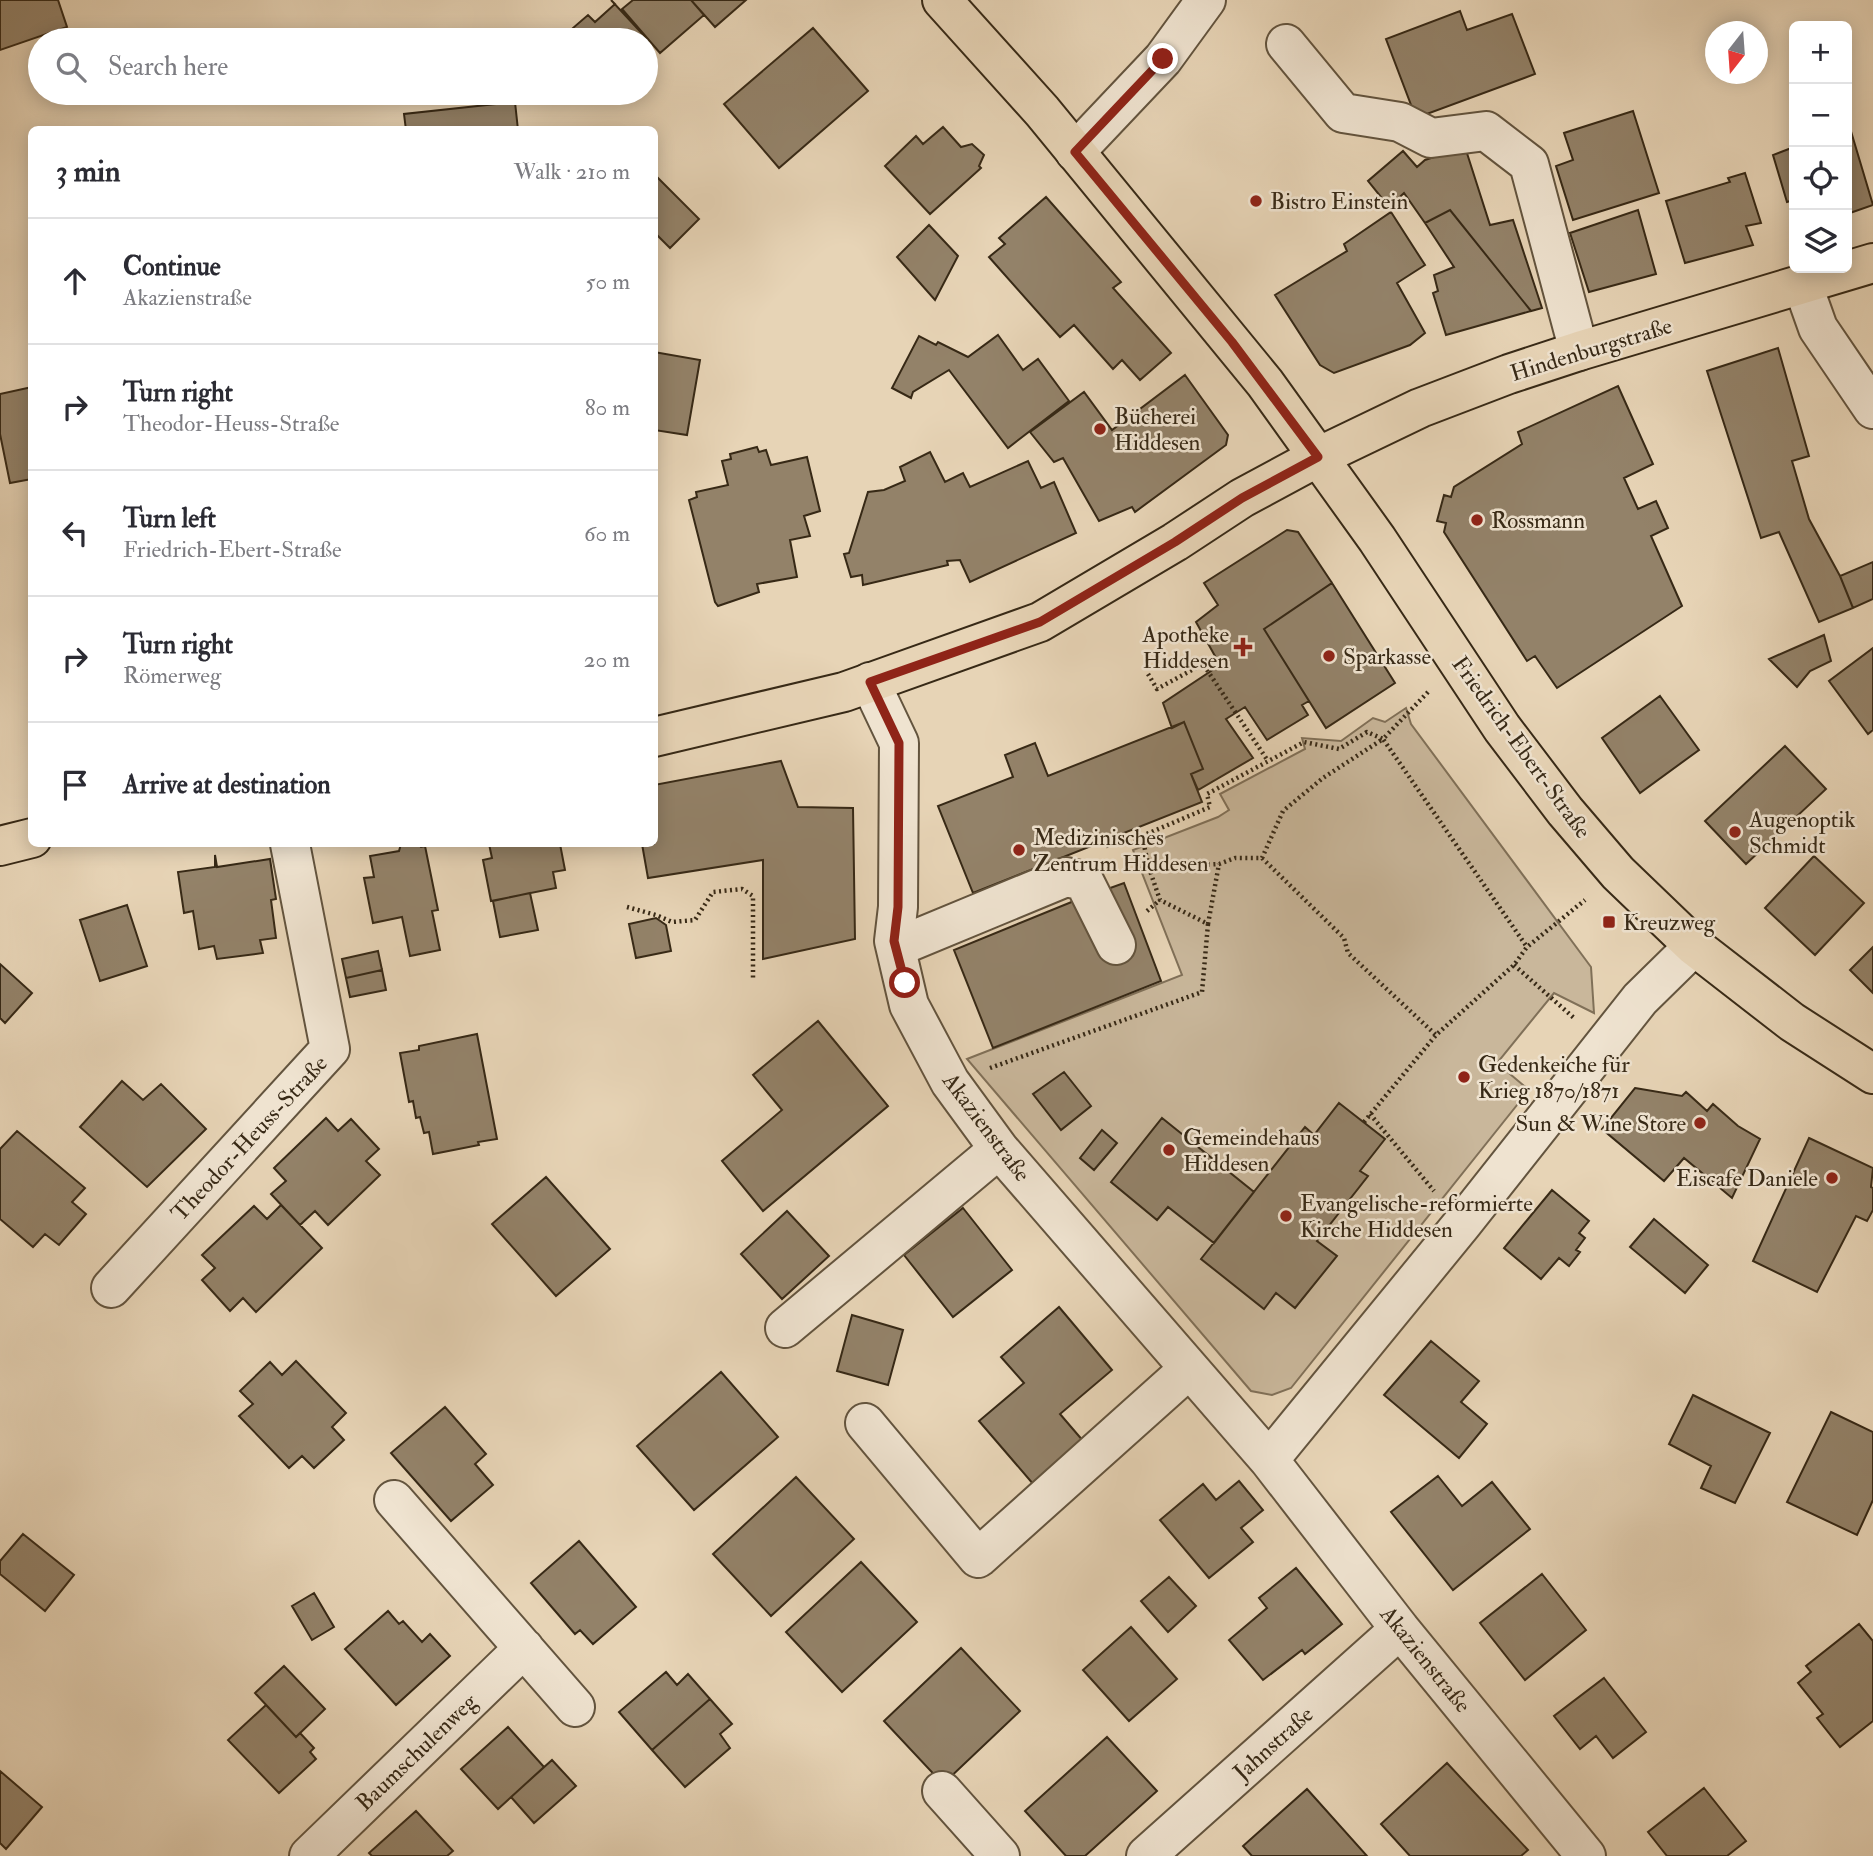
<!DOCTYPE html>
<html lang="en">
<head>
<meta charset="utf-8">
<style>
	:root { --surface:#fff; --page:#f2f2f3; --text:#2b2b33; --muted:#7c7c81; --line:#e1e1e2 }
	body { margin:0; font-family:"IM FELL Double Pica",serif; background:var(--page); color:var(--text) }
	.controls { position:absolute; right:21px; top:21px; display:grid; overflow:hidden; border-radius:10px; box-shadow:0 4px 18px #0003 }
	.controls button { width:63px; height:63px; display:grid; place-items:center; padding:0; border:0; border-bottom:2px solid var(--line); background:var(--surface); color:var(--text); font:35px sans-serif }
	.compass { position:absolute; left:1705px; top:21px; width:63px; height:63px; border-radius:50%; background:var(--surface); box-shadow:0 4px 18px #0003; rotate:197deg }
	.stop { position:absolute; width:21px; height:21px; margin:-16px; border:5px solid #8f2418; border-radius:50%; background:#fff }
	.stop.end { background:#8f2418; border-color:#fff; box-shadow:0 2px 7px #0008 }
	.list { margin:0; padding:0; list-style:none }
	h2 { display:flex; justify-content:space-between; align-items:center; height:91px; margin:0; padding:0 28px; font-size:30px }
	h2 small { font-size:23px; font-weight:400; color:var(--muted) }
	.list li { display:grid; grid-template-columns:46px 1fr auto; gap:21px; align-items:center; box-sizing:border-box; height:126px; padding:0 28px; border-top:2px solid var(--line) }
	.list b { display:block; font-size:26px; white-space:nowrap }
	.list p { margin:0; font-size:23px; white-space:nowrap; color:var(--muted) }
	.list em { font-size:23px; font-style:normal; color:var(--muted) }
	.icon { flex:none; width:38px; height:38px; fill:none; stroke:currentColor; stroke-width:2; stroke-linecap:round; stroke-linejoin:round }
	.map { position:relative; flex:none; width:1873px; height:1856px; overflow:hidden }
	.search { position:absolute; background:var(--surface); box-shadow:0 4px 18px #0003; left:28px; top:28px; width:630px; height:77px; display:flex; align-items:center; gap:18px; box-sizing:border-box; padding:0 24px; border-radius:38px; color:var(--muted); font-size:26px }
	.panel { position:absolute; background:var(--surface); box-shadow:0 4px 18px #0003; left:28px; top:126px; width:630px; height:721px; border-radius:10px }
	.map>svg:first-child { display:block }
</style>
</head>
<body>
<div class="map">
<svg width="1873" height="1856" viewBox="0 0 1873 1856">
	<rect width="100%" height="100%" fill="#e7d4b6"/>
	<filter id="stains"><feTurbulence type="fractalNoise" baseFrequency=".00286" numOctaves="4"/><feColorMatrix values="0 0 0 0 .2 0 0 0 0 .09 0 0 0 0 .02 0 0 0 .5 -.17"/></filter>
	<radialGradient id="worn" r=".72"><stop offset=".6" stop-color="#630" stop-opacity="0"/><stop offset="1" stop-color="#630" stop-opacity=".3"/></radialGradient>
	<!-- green -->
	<path fill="#c9b79b" stroke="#807058" stroke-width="2" d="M 1406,708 L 1411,724 L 1591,967 L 1594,1013 L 1554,993 L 1497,1063 L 1529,1090 L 1291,1388 L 1272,1395 L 1251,1391 L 967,1059 L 1182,975 L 1133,850 L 1218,817 L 1229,810 L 1220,794 L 1305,749 L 1302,738 L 1341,741 L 1373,718 L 1385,722 Z"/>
	<!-- building -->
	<path fill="#938269" stroke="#372916" stroke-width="2" d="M 0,0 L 58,0 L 67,27 L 0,50 Z
		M 611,0 L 649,41 L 646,43 L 646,40 L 571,40 L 566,34 L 588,15 L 595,22 L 615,4 Z
		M 633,0 L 691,0 L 704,15 L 660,53 L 622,9 Z
		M 691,0 L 746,0 L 715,27 Z
		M 1460,11 L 1467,30 L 1512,14 L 1535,74 L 1416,118 L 1386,39 Z
		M 813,28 L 868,91 L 779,168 L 724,104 Z
		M 515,102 L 518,130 L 406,130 L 404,114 Z
		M 1633,111 L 1659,193 L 1573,220 L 1556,166 L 1573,160 L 1564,133 Z
		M 943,127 L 961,147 L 972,144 L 984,155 L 979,166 L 981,168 L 930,214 L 885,166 L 916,136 L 923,144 Z
		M 1850,128 L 1873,205 L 1847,214 L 1847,130 Z
		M 1465,147 L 1490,225 L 1513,220 L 1542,308 L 1531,311 L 1450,210 L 1425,223 L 1404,193 L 1389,207 L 1368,181 L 1403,151 L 1417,167 L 1425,160 Z
		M 1794,147 L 1794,200 L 1787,202 L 1773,155 Z
		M 1745,173 L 1761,223 L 1746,226 L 1753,245 L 1685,263 L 1666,201 L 1730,182 L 1728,178 Z
		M 654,174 L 699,219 L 670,248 L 654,232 Z
		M 1046,197 L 1121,282 L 1113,288 L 1171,353 L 1140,380 L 1122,360 L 1113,369 L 1074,325 L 1060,337 L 989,257 L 1005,244 L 999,238 Z
		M 1450,210 L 1531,311 L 1446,335 L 1433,293 L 1438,291 L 1434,275 L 1454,267 L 1425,223 Z
		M 1638,210 L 1656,274 L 1589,292 L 1570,233 Z
		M 1391,212 L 1425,265 L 1397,283 L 1425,333 L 1410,345 L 1334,373 L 1320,365 L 1275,295 L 1347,251 L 1344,244 Z
		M 929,225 L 958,256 L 935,300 L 897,257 Z
		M 998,335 L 1023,370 L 1038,359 L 1069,401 L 1008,448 L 949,370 L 913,392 L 911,398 L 892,388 L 919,336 L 936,345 L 938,342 L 968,357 Z
		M 1778,348 L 1809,456 L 1792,461 L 1809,519 L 1840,576 L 1853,608 L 1819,622 L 1779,532 L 1761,538 L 1707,371 Z
		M 654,352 L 700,360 L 687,435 L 654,430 Z
		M 1185,375 L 1228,435 L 1226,445 L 1135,512 L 1132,507 L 1099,521 L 1063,458 L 1054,462 L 1030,432 L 1084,392 L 1112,430 Z
		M 1618,386 L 1653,464 L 1624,478 L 1638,509 L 1656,501 L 1668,528 L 1651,536 L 1682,606 L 1557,688 L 1535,656 L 1527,661 L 1444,532 L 1446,523 L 1437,521 L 1444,495 L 1451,497 L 1454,487 L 1522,444 L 1518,432 Z
		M 32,387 L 32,479 L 10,483 L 0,434 L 0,394 Z
		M 757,447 L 759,452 L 766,450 L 771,465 L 807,457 L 820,511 L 804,516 L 810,536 L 790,540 L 797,577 L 757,584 L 759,592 L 718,606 L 715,602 L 689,500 L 697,497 L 696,492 L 728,485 L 722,461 L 731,459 L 730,454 Z
		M 930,452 L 945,482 L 963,473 L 970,487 L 1028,461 L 1041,488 L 1054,482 L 1076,533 L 970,582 L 960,560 L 947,561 L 948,565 L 863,585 L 862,575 L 851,577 L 844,554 L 849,553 L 868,492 L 884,490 L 905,481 L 900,467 Z
		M 1287,530 L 1298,532 L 1332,583 L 1264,629 L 1309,701 L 1302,705 L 1308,715 L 1267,740 L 1245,707 L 1226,719 L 1253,758 L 1198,790 L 1191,774 L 1203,769 L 1184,722 L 1172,728 L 1163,703 L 1220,665 L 1196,622 L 1218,605 L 1204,583 Z
		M 1873,562 L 1873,599 L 1853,608 L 1840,576 Z
		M 1332,583 L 1395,683 L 1326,728 L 1264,629 Z
		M 1824,635 L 1831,661 L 1810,671 L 1797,687 L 1769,659 Z
		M 1873,648 L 1873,730 L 1868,734 L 1829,681 Z
		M 1660,696 L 1699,750 L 1640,793 L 1602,738 Z
		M 1184,722 L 1203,769 L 1191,774 L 1202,802 L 973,893 L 938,806 L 1013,777 L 1005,755 L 1035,743 L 1048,776 Z
		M 1785,746 L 1826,789 L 1746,864 L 1705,821 Z
		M 781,761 L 798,807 L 853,808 L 855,939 L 763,959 L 763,860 L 648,878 L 642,844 L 654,844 L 654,785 Z
		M 401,844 L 418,844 L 421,847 L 425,846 L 438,910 L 432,911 L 440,950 L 410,956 L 402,917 L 373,923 L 364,878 L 374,877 L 370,856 L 399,851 Z
		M 489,844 L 560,844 L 565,870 L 553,872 L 556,888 L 491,901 L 483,860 L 492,858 Z
		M 215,855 L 217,867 L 270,859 L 276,899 L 271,900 L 276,938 L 260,940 L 263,953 L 217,959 L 214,946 L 199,949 L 193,911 L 184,913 L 178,872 L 215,867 Z
		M 1814,856 L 1864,903 L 1815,955 L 1765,908 Z
		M 1124,883 L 1161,981 L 993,1048 L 954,950 L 1074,901 Z
		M 530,893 L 538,930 L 500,937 L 493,901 Z
		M 127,905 L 147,966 L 100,981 L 80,920 Z
		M 656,918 L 666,925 L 671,951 L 636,958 L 629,924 Z
		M 1873,947 L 1873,993 L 1850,970 Z
		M 378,951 L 382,970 L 346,978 L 342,959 Z
		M 0,964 L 32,993 L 5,1023 L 0,1018 Z
		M 382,970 L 386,990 L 350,997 L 346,978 Z
		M 818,1021 L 888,1106 L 763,1211 L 722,1161 L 782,1110 L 753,1075 Z
		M 477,1034 L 497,1139 L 478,1142 L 479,1145 L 433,1154 L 429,1132 L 424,1133 L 420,1117 L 416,1118 L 413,1101 L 409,1102 L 400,1053 L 419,1050 L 419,1046 Z
		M 1064,1072 L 1091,1106 L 1061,1130 L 1033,1094 Z
		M 122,1081 L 143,1100 L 161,1084 L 206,1129 L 147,1187 L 80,1127 Z
		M 1635,1088 L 1682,1096 L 1686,1092 L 1707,1111 L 1713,1104 L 1738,1126 L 1760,1139 L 1732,1198 L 1684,1158 L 1664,1181 L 1602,1129 Z
		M 1339,1103 L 1385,1139 L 1360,1171 L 1368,1176 L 1317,1241 L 1337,1256 L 1295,1308 L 1276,1293 L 1264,1309 L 1201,1259 L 1305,1127 L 1314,1135 Z
		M 326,1118 L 338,1131 L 351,1119 L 379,1149 L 366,1161 L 380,1175 L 328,1225 L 315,1211 L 300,1225 L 271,1194 L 286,1181 L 274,1168 Z
		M 1162,1118 L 1254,1192 L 1214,1243 L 1168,1207 L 1157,1220 L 1111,1182 Z
		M 1102,1130 L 1117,1143 L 1094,1170 L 1080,1158 Z
		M 17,1131 L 85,1188 L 72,1202 L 86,1214 L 59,1245 L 45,1234 L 33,1247 L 0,1219 L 0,1149 Z
		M 1809,1138 L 1873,1168 L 1871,1187 L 1873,1188 L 1873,1210 L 1867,1221 L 1856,1216 L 1817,1292 L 1753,1261 Z
		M 546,1177 L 610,1249 L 556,1296 L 492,1224 Z
		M 1552,1190 L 1589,1221 L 1579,1233 L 1585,1238 L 1576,1250 L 1580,1252 L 1569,1266 L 1559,1258 L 1541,1279 L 1504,1248 Z
		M 281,1205 L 322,1248 L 256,1312 L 243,1298 L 230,1311 L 202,1280 L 215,1268 L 202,1255 L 254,1206 L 267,1219 Z
		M 963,1208 L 1012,1270 L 953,1317 L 904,1255 Z
		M 787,1211 L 829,1256 L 782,1299 L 741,1254 Z
		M 1654,1219 L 1708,1265 L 1685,1293 L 1630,1247 Z
		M 1059,1307 L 1112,1370 L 1060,1414 L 1084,1442 L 1034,1485 L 979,1421 L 1024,1383 L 1001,1357 Z
		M 852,1315 L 903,1330 L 888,1385 L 837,1371 Z
		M 1431,1341 L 1479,1381 L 1461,1402 L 1487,1424 L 1459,1458 L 1384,1395 Z
		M 296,1361 L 346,1413 L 332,1427 L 344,1440 L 314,1468 L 302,1456 L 289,1468 L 239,1416 L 253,1404 L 240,1391 L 270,1362 L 282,1375 Z
		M 721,1372 L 778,1437 L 694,1510 L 637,1446 Z
		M 1693,1395 L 1770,1433 L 1735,1503 L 1701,1488 L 1711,1466 L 1669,1444 Z
		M 445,1407 L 486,1454 L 475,1464 L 493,1485 L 451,1521 L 391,1453 Z
		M 1831,1412 L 1873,1432 L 1873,1500 L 1857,1535 L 1787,1502 Z
		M 1438,1476 L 1462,1506 L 1492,1482 L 1530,1529 L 1453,1590 L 1391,1512 Z
		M 796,1477 L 854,1539 L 771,1616 L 713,1554 Z
		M 1239,1481 L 1263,1510 L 1241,1528 L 1253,1542 L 1209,1578 L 1160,1520 L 1203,1484 L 1216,1500 Z
		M 23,1534 L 74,1575 L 45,1611 L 0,1574 L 0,1561 Z
		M 579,1541 L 636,1607 L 593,1644 L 580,1630 L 575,1634 L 531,1583 Z
		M 861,1562 L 917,1622 L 842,1692 L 786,1632 Z
		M 1296,1568 L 1342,1624 L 1305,1654 L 1302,1650 L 1263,1680 L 1229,1640 L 1267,1608 L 1259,1598 Z
		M 1542,1574 L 1586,1630 L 1525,1680 L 1480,1623 Z
		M 1169,1577 L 1196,1606 L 1168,1632 L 1141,1601 Z
		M 314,1593 L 334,1627 L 312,1640 L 292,1606 Z
		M 388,1611 L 399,1624 L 403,1621 L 422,1642 L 430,1634 L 450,1656 L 396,1705 L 345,1649 Z
		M 1859,1624 L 1873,1641 L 1873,1721 L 1840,1747 L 1817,1718 L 1823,1714 L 1798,1683 L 1811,1672 L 1806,1666 Z
		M 1131,1627 L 1177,1679 L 1129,1721 L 1083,1670 Z
		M 961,1648 L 1020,1711 L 943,1784 L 884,1721 Z
		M 284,1666 L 325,1709 L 296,1737 L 255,1693 Z
		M 666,1672 L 677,1685 L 688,1674 L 710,1699 L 652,1750 L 619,1712 Z
		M 1604,1678 L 1646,1732 L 1613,1758 L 1596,1736 L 1580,1749 L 1554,1716 Z
		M 710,1699 L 732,1724 L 720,1734 L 730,1748 L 685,1787 L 652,1750 Z
		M 266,1705 L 296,1737 L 300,1733 L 314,1748 L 310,1752 L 316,1759 L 279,1793 L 228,1740 Z
		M 508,1727 L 544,1767 L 498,1809 L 461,1769 Z
		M 1107,1737 L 1157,1791 L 1085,1856 L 1066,1856 L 1025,1811 Z
		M 552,1760 L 576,1786 L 534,1823 L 511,1797 Z
		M 1447,1763 L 1528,1850 L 1521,1856 L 1410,1856 L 1381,1824 Z
		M 0,1771 L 42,1807 L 6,1849 L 0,1843 Z
		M 1704,1788 L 1746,1841 L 1727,1856 L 1667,1856 L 1648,1832 Z
		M 1307,1789 L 1367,1856 L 1252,1856 L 1243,1846 Z
		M 416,1811 L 453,1851 L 447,1856 L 372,1856 L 369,1853 Z"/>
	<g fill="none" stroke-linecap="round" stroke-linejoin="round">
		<defs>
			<path id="minor" d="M 1286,44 L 1343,113 L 1400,122 L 1431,138 L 1486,131 L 1529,164 L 1579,351
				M 1075,152 L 1163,59 L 1206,0
				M 1802,283 L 1818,328 L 1873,409
				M 870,682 L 899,743 L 898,907 L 894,941 L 909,1005 L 950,1082 L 999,1149 L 1269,1460 L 1400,1629 L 1586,1856
				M 897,947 L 1066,877 L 1084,881 L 1116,945
				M 111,1288 L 330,1049 L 290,844
				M 785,1328 L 999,1149
				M 865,1423 L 978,1558 L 1189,1369
				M 1269,1460 L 1462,1224 L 1640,999 L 1694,946
				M 394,1500 L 575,1707
				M 942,1791 L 1000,1856
				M 309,1856 L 524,1648
				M 1146,1856 L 1400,1629"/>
			<path id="major" d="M 942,0 L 1042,111 L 1265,383 L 1377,539 L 1502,728 L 1565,811 L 1618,873 L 1694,946 L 1792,1022 L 1873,1074
				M 654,737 L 844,692 L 1040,622 L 1175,542 L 1242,498 L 1318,457 L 1420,408 L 1509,374 L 1579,351 L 1873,263
				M 0,846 L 32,838"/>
		</defs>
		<!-- minor casing -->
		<use href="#minor" stroke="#63543e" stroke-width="42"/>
		<!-- major casing -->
		<use href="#major" stroke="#372916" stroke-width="42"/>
		<!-- path -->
		<path stroke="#372916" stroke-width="4.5" stroke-dasharray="2 3.5" stroke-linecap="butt" d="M 1148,674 L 1157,689 L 1203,664 L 1268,761
			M 1428,692 L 1383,739 L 1527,947
			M 1106,846 L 1142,836 L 1149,868
			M 1262,858 L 1344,938 L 1348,953 L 1436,1035
			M 627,907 L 656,915 L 672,922 L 695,920 L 713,892 L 742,889 L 753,896 L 753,981
			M 1147,911 L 1160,900
			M 1208,924 L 1219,864
			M 1514,965 L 1574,1018
			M 990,1068 L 1202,992 L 1208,924 L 1160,900 L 1149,868 L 1219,864 L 1235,858 L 1262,858 L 1283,811 L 1323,778 L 1383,739 L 1367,732 L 1339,749 L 1304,742 L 1207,794 L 1210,807 L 1142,836
			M 1370,1114 L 1434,1191
			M 1364,1122 L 1436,1035 L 1514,965 L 1527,947 L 1585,900"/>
		<!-- minor -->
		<use href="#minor" stroke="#efe3d0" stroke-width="38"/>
		<!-- major -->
		<use href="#major" stroke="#e7d4b6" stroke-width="38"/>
	</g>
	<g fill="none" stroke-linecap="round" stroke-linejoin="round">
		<!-- route -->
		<path stroke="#8f2418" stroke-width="9" d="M 905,983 L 894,941 L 898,907 L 899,743 L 870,682 L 1040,622 L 1175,542 L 1242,498 L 1318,457 L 1232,342 L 1075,152 L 1163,59"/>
	</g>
	<!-- markers -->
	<g fill="#8f2418" stroke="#efe3d0" stroke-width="2.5">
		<circle cx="1256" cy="201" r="7"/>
		<circle cx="1100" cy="429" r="7"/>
		<circle cx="1477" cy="520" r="7"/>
		<path d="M1239.5 636.5h7v7h7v7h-7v7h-7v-7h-7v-7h7z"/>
		<circle cx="1329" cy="656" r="7"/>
		<circle cx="1735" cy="832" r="7"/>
		<circle cx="1019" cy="850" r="7"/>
		<rect x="1602" y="915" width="14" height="14" rx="3.5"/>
		<circle cx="1464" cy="1077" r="7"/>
		<circle cx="1700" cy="1123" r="7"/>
		<circle cx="1169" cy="1150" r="7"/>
		<circle cx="1832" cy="1178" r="7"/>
		<circle cx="1286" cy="1216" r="7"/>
	</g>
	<g text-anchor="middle" stroke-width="5" stroke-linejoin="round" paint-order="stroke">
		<!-- poi labels -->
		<g font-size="23" fill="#372916" stroke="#efe3d0" text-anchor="start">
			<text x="1270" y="209">Bistro Einstein</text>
			<text x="1114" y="424">Bücherei<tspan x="1114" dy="26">Hiddesen</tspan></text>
			<text x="1491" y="528">Rossmann</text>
			<text x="1229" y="642" text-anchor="end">Apotheke<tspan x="1229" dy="26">Hiddesen</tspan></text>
			<text x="1343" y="664">Sparkasse</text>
			<text x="1749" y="827">Augenoptik<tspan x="1749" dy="26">Schmidt</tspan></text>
			<text x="1033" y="845">Medizinisches<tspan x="1033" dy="26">Zentrum Hiddesen</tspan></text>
			<text x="1623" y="930">Kreuzweg</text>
			<text x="1478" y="1072">Gedenkeiche für<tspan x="1478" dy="26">Krieg 1870/1871</tspan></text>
			<text x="1686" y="1131" text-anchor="end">Sun &amp; Wine Store</text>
			<text x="1183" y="1145">Gemeindehaus<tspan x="1183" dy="26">Hiddesen</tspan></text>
			<text x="1818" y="1186" text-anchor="end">Eiscafe Daniele</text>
			<text x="1300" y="1211">Evangelische-reformierte<tspan x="1300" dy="26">Kirche Hiddesen</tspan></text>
		</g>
		<!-- street labels -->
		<g font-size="23" fill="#372916" stroke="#efe3d0">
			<text transform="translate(1591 349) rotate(-17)" y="8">Hindenburgstraße</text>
			<text transform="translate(1522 747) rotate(54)" y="8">Friedrich-Ebert-Straße</text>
			<text transform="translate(987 1127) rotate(53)" y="8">Akazienstraße</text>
			<text transform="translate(249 1138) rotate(-47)" y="8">Theodor-Heuss-Straße</text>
			<text transform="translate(1426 1659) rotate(51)" y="8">Akazienstraße</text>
			<text transform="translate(1273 1743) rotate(-42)" y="8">Jahnstraße</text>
			<text transform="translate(416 1752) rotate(-44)" y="8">Baumschulenweg</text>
		</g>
	</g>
	<rect width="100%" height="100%" filter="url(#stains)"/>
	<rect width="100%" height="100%" fill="url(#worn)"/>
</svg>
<div class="controls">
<button>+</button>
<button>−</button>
<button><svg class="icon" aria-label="locate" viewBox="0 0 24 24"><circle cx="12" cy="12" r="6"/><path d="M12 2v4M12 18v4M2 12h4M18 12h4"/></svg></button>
<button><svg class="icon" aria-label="layers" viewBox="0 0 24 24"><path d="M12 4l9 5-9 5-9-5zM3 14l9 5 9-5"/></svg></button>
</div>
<svg class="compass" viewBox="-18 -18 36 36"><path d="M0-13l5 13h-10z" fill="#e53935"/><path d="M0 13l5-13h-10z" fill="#7c7c81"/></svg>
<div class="stop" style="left:905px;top:983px"></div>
<div class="stop end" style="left:1163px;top:59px"></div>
<div class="search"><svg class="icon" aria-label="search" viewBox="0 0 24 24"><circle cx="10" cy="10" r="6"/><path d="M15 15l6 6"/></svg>Search here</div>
<section class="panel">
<h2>3 min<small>Walk · 210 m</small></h2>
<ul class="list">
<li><svg class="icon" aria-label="ahead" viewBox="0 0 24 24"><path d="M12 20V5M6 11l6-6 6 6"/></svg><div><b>Continue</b><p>Akazienstraße</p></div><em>50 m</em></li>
<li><svg class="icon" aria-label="right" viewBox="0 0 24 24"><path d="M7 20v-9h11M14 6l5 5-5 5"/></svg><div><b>Turn right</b><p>Theodor-Heuss-Straße</p></div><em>80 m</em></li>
<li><svg class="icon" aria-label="left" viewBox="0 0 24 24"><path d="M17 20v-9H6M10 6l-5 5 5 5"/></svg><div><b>Turn left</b><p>Friedrich-Ebert-Straße</p></div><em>60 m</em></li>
<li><svg class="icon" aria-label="right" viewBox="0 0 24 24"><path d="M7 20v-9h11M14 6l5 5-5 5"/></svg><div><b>Turn right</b><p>Römerweg</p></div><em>20 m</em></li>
<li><svg class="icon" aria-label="arrive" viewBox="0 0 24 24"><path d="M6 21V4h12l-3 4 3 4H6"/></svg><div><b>Arrive at destination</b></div></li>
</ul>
</section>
</div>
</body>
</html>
